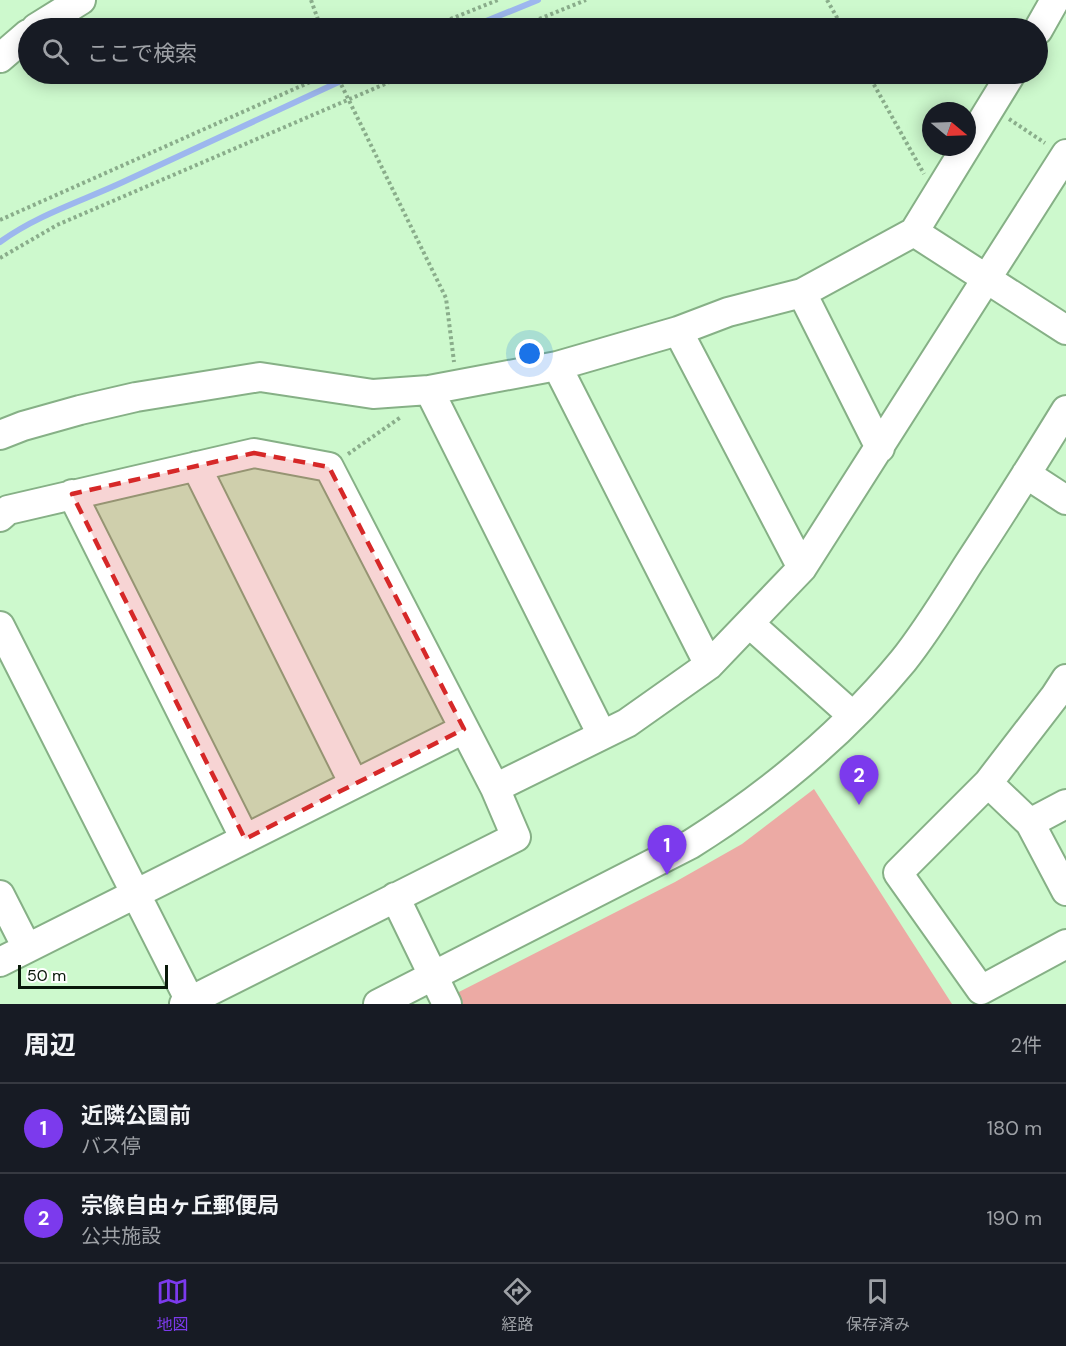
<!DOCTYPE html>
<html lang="ja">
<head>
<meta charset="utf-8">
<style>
	:root { --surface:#171b24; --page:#242831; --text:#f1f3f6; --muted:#9ea1a6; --line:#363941; --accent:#7c3aed }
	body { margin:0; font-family:"DM Sans","Noto Sans JP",sans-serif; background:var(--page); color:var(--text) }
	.compass { position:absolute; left:922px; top:102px; width:54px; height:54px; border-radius:50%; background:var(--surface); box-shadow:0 3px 15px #0003; rotate:109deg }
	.scale { position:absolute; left:18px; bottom:15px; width:150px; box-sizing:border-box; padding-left:6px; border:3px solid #09190a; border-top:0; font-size:16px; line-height:21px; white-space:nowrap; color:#09190a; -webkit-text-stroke:4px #fff; paint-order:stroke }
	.you { position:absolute; left:530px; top:354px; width:21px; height:21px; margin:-15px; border:4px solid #fff; border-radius:50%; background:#1a73e8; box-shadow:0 0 0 9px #1a73e833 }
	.badge { display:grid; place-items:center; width:39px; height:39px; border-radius:50%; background:var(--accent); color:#fff; font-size:20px; font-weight:700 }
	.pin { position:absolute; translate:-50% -50px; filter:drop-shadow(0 2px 3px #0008) }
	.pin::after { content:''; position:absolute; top:32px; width:21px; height:18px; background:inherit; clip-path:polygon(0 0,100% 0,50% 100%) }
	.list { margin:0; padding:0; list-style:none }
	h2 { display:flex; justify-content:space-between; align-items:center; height:78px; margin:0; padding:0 24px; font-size:26px }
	h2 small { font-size:20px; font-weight:400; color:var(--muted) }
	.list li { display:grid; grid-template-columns:39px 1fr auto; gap:18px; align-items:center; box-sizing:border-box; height:90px; padding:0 24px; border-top:2px solid var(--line) }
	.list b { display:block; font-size:22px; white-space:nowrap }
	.list p { margin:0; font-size:20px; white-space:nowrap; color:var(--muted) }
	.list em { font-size:20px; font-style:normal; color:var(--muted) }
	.icon { flex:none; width:33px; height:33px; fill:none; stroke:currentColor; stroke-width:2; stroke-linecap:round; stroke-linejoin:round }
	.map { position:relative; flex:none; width:1066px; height:1004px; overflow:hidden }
	.search { position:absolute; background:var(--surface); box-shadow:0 3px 15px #0003; left:18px; right:18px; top:18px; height:66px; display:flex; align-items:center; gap:15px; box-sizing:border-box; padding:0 21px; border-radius:33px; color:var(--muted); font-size:22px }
	.sheet { height:258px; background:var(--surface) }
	nav { display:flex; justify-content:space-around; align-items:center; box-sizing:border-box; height:84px; border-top:2px solid var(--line); background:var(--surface); font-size:16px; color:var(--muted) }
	nav a { display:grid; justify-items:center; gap:3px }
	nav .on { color:var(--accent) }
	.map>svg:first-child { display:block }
</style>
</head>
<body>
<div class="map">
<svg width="1066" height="1004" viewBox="0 0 1066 1004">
	<rect width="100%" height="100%" fill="#cdf9cd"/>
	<!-- green -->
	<path fill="#ecaaa4" d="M 814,789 L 952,1004 L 457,1004 L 453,995 L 675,882 L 742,844 Z"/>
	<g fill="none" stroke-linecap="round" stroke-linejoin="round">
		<!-- stream -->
		<path stroke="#9db7ee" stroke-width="6" d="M 469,28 L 538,0
			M 0,242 C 37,215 82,201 123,182 C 201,146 278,110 356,74"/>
		<defs>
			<path id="minor" d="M 36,28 L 81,0
				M 1038,30 L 1055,0
				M 0,58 L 28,34
				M 914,232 L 1066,330
				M 802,293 L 880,448
				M 678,331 L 802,568
				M 557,366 L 709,665
				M 429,390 L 602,735
				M 0,435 L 23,426 L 80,410 L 136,397 L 260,377 L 373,394 L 429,390 L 557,366 L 678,331 L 728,312 L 802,293 L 914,232 L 1011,74
				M 196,466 L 354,784
				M 1026,474 L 1066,500
				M 72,494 L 245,839
				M 0,517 L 8,510 L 254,453 L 329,467 L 495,788 L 516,837 L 184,1004
				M 750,624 L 853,716
				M 0,626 L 190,1001
				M 1066,679 L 1055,696 L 988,783 L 898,873 L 981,990 L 1066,944
				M 988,783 L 1030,823 L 1066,891
				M 495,788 L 627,723 L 709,665 L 802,568 L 1066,154
				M 1030,823 L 1066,804
				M 0,895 L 27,948
				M 395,897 L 447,1004
				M 0,962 L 464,729
				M 378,1004 L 691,844 C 770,794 843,734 903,661 C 927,631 948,596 969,563 C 1002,513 1034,462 1066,410"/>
		</defs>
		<!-- minor casing -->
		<use href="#minor" stroke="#86b086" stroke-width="32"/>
		<!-- path -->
		<path stroke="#8aad8b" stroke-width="4" stroke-dasharray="3 3" stroke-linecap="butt" d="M 311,0 L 321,28
			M 827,0 L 843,28
			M 428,28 L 498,0
			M 517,28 L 586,0
			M 336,74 L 446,298 L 454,362
			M 868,74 L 924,174
			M 1009,119 L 1045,143
			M 0,220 L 328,74
			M 0,258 L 57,225 L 408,74
			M 348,454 L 401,417"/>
		<!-- minor -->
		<use href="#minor" stroke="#fff" stroke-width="28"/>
	</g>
	<!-- marked area -->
	<path fill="#d62828" fill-opacity="0.2" stroke="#d62828" stroke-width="4.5" stroke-dasharray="12 8" stroke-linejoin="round" d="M 254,453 L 329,467 L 464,729 L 245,839 L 72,494 Z"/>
</svg>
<svg class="compass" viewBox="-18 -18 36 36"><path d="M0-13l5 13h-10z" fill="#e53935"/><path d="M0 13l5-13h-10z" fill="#9ea1a6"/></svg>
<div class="scale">50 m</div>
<div class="you"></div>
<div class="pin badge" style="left:667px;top:875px">1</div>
<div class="pin badge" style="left:859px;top:805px">2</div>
<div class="search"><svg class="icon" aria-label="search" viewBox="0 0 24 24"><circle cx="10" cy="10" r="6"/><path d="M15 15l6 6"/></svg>ここで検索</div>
</div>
<section class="sheet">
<h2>周辺<small>2件</small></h2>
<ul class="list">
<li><span class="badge">1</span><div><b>近隣公園前</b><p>バス停</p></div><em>180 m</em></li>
<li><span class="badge">2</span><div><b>宗像自由ヶ丘郵便局</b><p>公共施設</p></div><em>190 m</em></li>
</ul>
</section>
<nav>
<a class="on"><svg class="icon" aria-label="map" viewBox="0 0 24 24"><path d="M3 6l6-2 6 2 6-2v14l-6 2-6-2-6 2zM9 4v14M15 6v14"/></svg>地図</a>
<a><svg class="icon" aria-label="directions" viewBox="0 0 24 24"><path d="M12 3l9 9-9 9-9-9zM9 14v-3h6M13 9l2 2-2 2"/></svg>経路</a>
<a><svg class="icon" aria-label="saved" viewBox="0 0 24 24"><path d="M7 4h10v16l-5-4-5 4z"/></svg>保存済み</a>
</nav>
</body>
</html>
